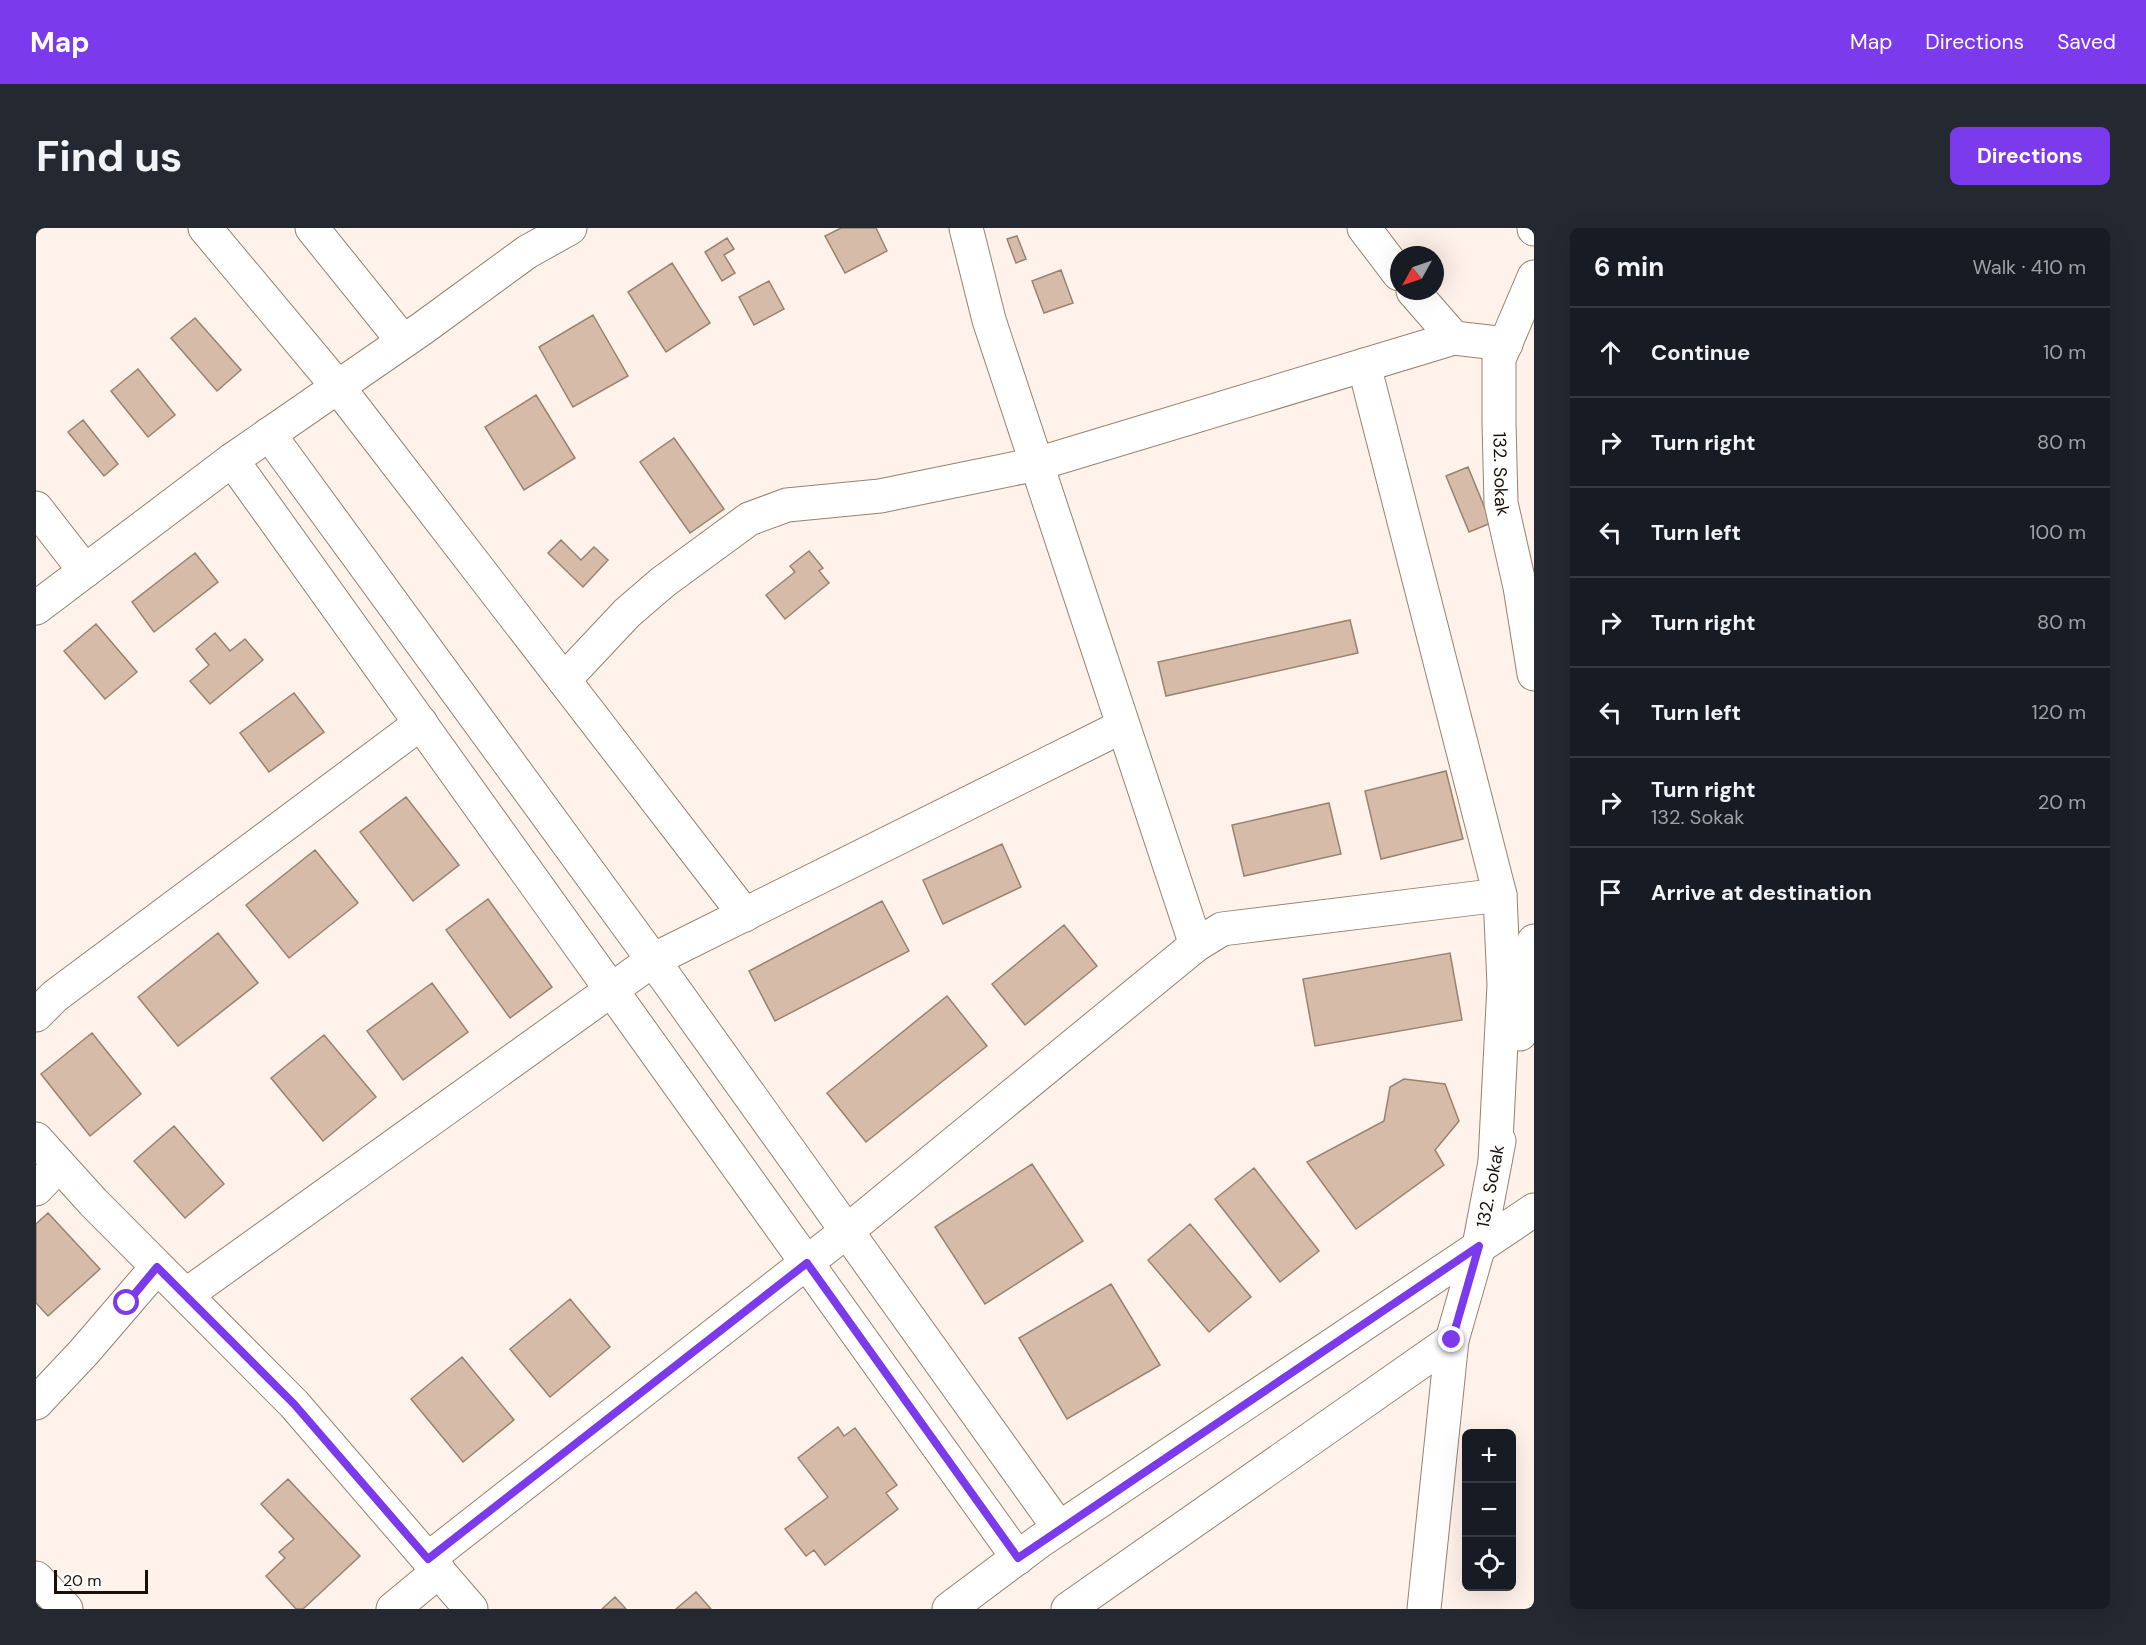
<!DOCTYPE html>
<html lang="en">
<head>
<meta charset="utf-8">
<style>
	:root { --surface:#171b24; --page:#242831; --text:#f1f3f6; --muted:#9ea1a6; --line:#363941; --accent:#7c3aed }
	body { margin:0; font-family:"DM Sans",sans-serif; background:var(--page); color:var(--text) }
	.controls { position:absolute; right:18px; bottom:18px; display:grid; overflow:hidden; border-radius:9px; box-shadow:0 6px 24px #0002 }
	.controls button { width:54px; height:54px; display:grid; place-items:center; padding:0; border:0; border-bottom:2px solid var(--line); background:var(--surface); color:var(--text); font:30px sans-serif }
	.compass { position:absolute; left:1354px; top:18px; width:54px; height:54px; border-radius:50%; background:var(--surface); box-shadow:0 6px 24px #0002; rotate:230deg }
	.scale { position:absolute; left:18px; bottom:15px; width:94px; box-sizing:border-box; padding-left:6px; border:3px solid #191009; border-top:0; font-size:16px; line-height:21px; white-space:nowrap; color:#191009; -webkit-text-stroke:4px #fff; paint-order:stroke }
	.stop { position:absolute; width:18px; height:18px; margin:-14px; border:4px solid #7c3aed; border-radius:50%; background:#fff }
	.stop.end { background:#7c3aed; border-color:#fff; box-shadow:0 2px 6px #0008 }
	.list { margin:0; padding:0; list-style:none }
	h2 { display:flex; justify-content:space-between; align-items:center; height:78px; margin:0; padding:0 24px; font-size:26px }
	h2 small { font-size:20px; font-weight:400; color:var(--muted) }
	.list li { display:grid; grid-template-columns:39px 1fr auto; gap:18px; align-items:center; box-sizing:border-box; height:90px; padding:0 24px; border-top:2px solid var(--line) }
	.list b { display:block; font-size:22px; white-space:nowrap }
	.list p { margin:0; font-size:20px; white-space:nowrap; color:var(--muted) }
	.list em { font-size:20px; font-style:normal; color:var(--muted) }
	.icon { flex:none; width:33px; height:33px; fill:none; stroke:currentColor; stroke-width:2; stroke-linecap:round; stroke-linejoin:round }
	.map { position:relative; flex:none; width:1498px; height:1381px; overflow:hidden; border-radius:9px }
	header { display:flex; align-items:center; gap:36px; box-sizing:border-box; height:84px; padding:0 30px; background:var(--accent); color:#fff }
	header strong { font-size:28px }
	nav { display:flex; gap:33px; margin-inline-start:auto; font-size:21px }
	.intro { display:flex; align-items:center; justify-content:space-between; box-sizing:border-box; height:144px; padding:0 36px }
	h1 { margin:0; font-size:42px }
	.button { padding:15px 27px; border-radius:9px; background:var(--accent); color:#fff; font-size:21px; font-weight:700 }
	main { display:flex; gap:36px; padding:0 36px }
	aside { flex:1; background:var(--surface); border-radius:9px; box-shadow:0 6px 24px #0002 }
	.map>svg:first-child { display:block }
</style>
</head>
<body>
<header>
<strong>Map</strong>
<nav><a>Map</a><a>Directions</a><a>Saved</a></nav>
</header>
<div class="intro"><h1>Find us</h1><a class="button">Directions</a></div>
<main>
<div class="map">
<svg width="1498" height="1381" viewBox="0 0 1498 1381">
	<rect width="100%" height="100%" fill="#fef2ea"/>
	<!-- building -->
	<path fill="#d6bca8" stroke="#9a826f" stroke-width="1.5" d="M 805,0 L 840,0 L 851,23 L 809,45 L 789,8 Z
		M 981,8 L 990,31 L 980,35 L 971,11 Z
		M 691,10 L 698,21 L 688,27 L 699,45 L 686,53 L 669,24 Z
		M 636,35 L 674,95 L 630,124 L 592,64 Z
		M 1025,42 L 1037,75 L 1008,85 L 996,53 Z
		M 733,53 L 748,81 L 718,97 L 703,69 Z
		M 557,87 L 592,148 L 537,179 L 503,119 Z
		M 159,90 L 205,142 L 181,163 L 135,110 Z
		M 102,141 L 139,187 L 112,209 L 75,163 Z
		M 500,167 L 539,230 L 488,262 L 449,199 Z
		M 47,192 L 82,236 L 68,248 L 32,204 Z
		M 638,210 L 688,281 L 654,305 L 604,234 Z
		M 1432,239 L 1455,295 L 1433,304 L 1410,248 Z
		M 525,312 L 545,332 L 558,319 L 572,332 L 547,359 L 512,325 Z
		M 773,323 L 787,340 L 783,343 L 793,355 L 749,391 L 730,367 L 759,344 L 754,338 Z
		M 159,325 L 182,354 L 118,404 L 96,374 Z
		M 1314,392 L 1322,425 L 1130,468 L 1122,434 Z
		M 60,396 L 101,444 L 69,471 L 28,423 Z
		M 179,405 L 194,423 L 209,411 L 227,432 L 174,476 L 154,453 L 173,437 L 160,421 Z
		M 258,465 L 288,504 L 233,544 L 204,505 Z
		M 1410,543 L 1427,611 L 1345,631 L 1329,563 Z
		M 370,569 L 423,637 L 377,673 L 324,604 Z
		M 1293,575 L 1305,626 L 1208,648 L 1196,597 Z
		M 966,616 L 985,659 L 907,696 L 887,652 Z
		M 279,622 L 322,675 L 253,730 L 210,677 Z
		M 452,671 L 516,759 L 474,790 L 410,702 Z
		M 846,673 L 873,723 L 739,793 L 713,743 Z
		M 1028,697 L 1061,738 L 989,797 L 956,756 Z
		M 182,705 L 222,755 L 142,818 L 102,769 Z
		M 1414,725 L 1426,792 L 1279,818 L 1267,751 Z
		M 396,755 L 432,804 L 367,852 L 331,803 Z
		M 911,768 L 951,818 L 830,914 L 791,865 Z
		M 56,805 L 105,866 L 54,908 L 5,846 Z
		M 288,807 L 340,869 L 287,913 L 235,850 Z
		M 1368,851 L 1409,856 L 1423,893 L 1399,922 L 1408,937 L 1320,1001 L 1271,934 L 1348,893 L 1354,859 Z
		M 138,898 L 188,956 L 149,990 L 98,933 Z
		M 996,936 L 1047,1013 L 949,1076 L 899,999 Z
		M 1218,940 L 1283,1023 L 1244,1054 L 1179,971 Z
		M 12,985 L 64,1041 L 12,1088 L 0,1075 L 0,996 Z
		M 1154,996 L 1215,1069 L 1173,1104 L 1112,1032 Z
		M 1075,1056 L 1124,1137 L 1031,1191 L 983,1110 Z
		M 534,1071 L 574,1119 L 514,1169 L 474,1121 Z
		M 426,1129 L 478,1192 L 427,1234 L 375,1171 Z
		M 802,1199 L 808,1208 L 819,1200 L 861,1257 L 850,1265 L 862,1281 L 789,1337 L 778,1322 L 770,1328 L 749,1301 L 792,1269 L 762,1230 Z
		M 252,1251 L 324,1328 L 267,1381 L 260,1381 L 230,1348 L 249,1330 L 243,1324 L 258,1311 L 225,1276 Z
		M 660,1364 L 675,1381 L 640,1381 Z
		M 579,1369 L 590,1381 L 566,1381 Z"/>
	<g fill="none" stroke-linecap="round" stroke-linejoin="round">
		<defs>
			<g id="street">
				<path d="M 169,0 L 302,159 L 709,687"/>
				<path d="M 276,0 L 367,113"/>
				<path d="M 930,0 L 953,92 L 1160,717"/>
				<path d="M 1328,0 L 1363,46"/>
				<path d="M 1498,0 L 1498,1"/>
				<path id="s1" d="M 1498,49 L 1463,131 L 1463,194 L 1465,275 L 1484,359 L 1498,446"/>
				<path d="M 1377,63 L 1418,110 L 1470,116"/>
				<path d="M 1328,137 L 1464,667 L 1468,757 L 1459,933"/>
				<path d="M 233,206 L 617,732 L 1023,1300"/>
				<path d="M 196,232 L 982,1330"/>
				<path d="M 0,280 L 49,343"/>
				<path d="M 0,380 L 196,232 L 387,100 L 491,24 L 534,0"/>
				<path d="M 528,452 L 591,385 L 627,354 L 713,291 L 751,277 L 844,268 L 1001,236 L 1418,110"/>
				<path d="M 0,787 L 19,768 L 385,495"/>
				<path d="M 1484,806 L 1498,713"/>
				<path d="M 0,961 L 23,937"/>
				<path d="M 150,1067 L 617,732 L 1087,498"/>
				<path d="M 0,1175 L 48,1124 L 121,1039"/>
				<path d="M 392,1331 L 811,1003 L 1160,717 L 1186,701 L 1464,667"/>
				<path d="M 0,1350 L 30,1381"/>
				<path d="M 357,1381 L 403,1343"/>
				<path d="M 1032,1381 L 1416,1112"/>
				<path id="s2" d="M 1388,1381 L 1416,1112 L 1443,1018 L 1463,913"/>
			</g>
			<path id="secondary" d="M 0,911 L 57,974 L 258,1176 L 435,1381
				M 913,1381 L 1004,1313 L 1498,982"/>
		</defs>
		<!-- street casing -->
		<use href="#street" stroke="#99816e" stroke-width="35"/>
		<!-- secondary casing -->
		<use href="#secondary" stroke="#99816e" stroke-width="35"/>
		<!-- street -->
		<use href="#street" stroke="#fff" stroke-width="33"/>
		<!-- secondary -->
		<use href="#secondary" stroke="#fff" stroke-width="33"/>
	</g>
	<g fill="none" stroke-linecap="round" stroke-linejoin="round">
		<!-- route -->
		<path stroke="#7c3aed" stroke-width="8" d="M 91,1075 L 121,1039 L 258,1176 L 392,1331 L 771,1035 L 982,1330 L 1443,1018 L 1416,1112"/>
	</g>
	<g text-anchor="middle" stroke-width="6" stroke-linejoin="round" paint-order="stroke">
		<!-- street labels -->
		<g font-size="18" fill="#191009" stroke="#fff">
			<text dy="6" stroke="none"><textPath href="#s1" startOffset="204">132. Sokak</textPath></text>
			<text dy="6" stroke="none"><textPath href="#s2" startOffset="429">132. Sokak</textPath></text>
		</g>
	</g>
</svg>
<div class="controls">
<button>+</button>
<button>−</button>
<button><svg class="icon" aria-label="locate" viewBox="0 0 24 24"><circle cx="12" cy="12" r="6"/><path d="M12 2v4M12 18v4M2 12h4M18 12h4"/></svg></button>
</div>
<svg class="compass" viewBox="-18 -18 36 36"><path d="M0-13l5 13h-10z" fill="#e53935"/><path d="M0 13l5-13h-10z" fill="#9ea1a6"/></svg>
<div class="scale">20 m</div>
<div class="stop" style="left:91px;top:1075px"></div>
<div class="stop end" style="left:1416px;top:1112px"></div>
</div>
<aside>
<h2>6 min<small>Walk · 410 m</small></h2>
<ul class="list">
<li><svg class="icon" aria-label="ahead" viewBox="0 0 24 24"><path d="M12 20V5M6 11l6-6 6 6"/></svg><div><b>Continue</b></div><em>10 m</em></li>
<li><svg class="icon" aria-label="right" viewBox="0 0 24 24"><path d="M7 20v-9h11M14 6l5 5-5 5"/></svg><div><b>Turn right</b></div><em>80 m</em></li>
<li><svg class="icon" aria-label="left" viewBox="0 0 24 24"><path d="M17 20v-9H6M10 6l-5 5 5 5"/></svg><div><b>Turn left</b></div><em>100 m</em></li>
<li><svg class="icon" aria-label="right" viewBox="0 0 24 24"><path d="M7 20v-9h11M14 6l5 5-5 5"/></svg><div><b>Turn right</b></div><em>80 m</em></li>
<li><svg class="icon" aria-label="left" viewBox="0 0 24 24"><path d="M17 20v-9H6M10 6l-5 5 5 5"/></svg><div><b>Turn left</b></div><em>120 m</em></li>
<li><svg class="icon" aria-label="right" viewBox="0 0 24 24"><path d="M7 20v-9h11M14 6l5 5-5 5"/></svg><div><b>Turn right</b><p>132. Sokak</p></div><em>20 m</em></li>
<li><svg class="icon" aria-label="arrive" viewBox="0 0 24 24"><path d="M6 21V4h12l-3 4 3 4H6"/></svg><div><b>Arrive at destination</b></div></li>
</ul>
</aside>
</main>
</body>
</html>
